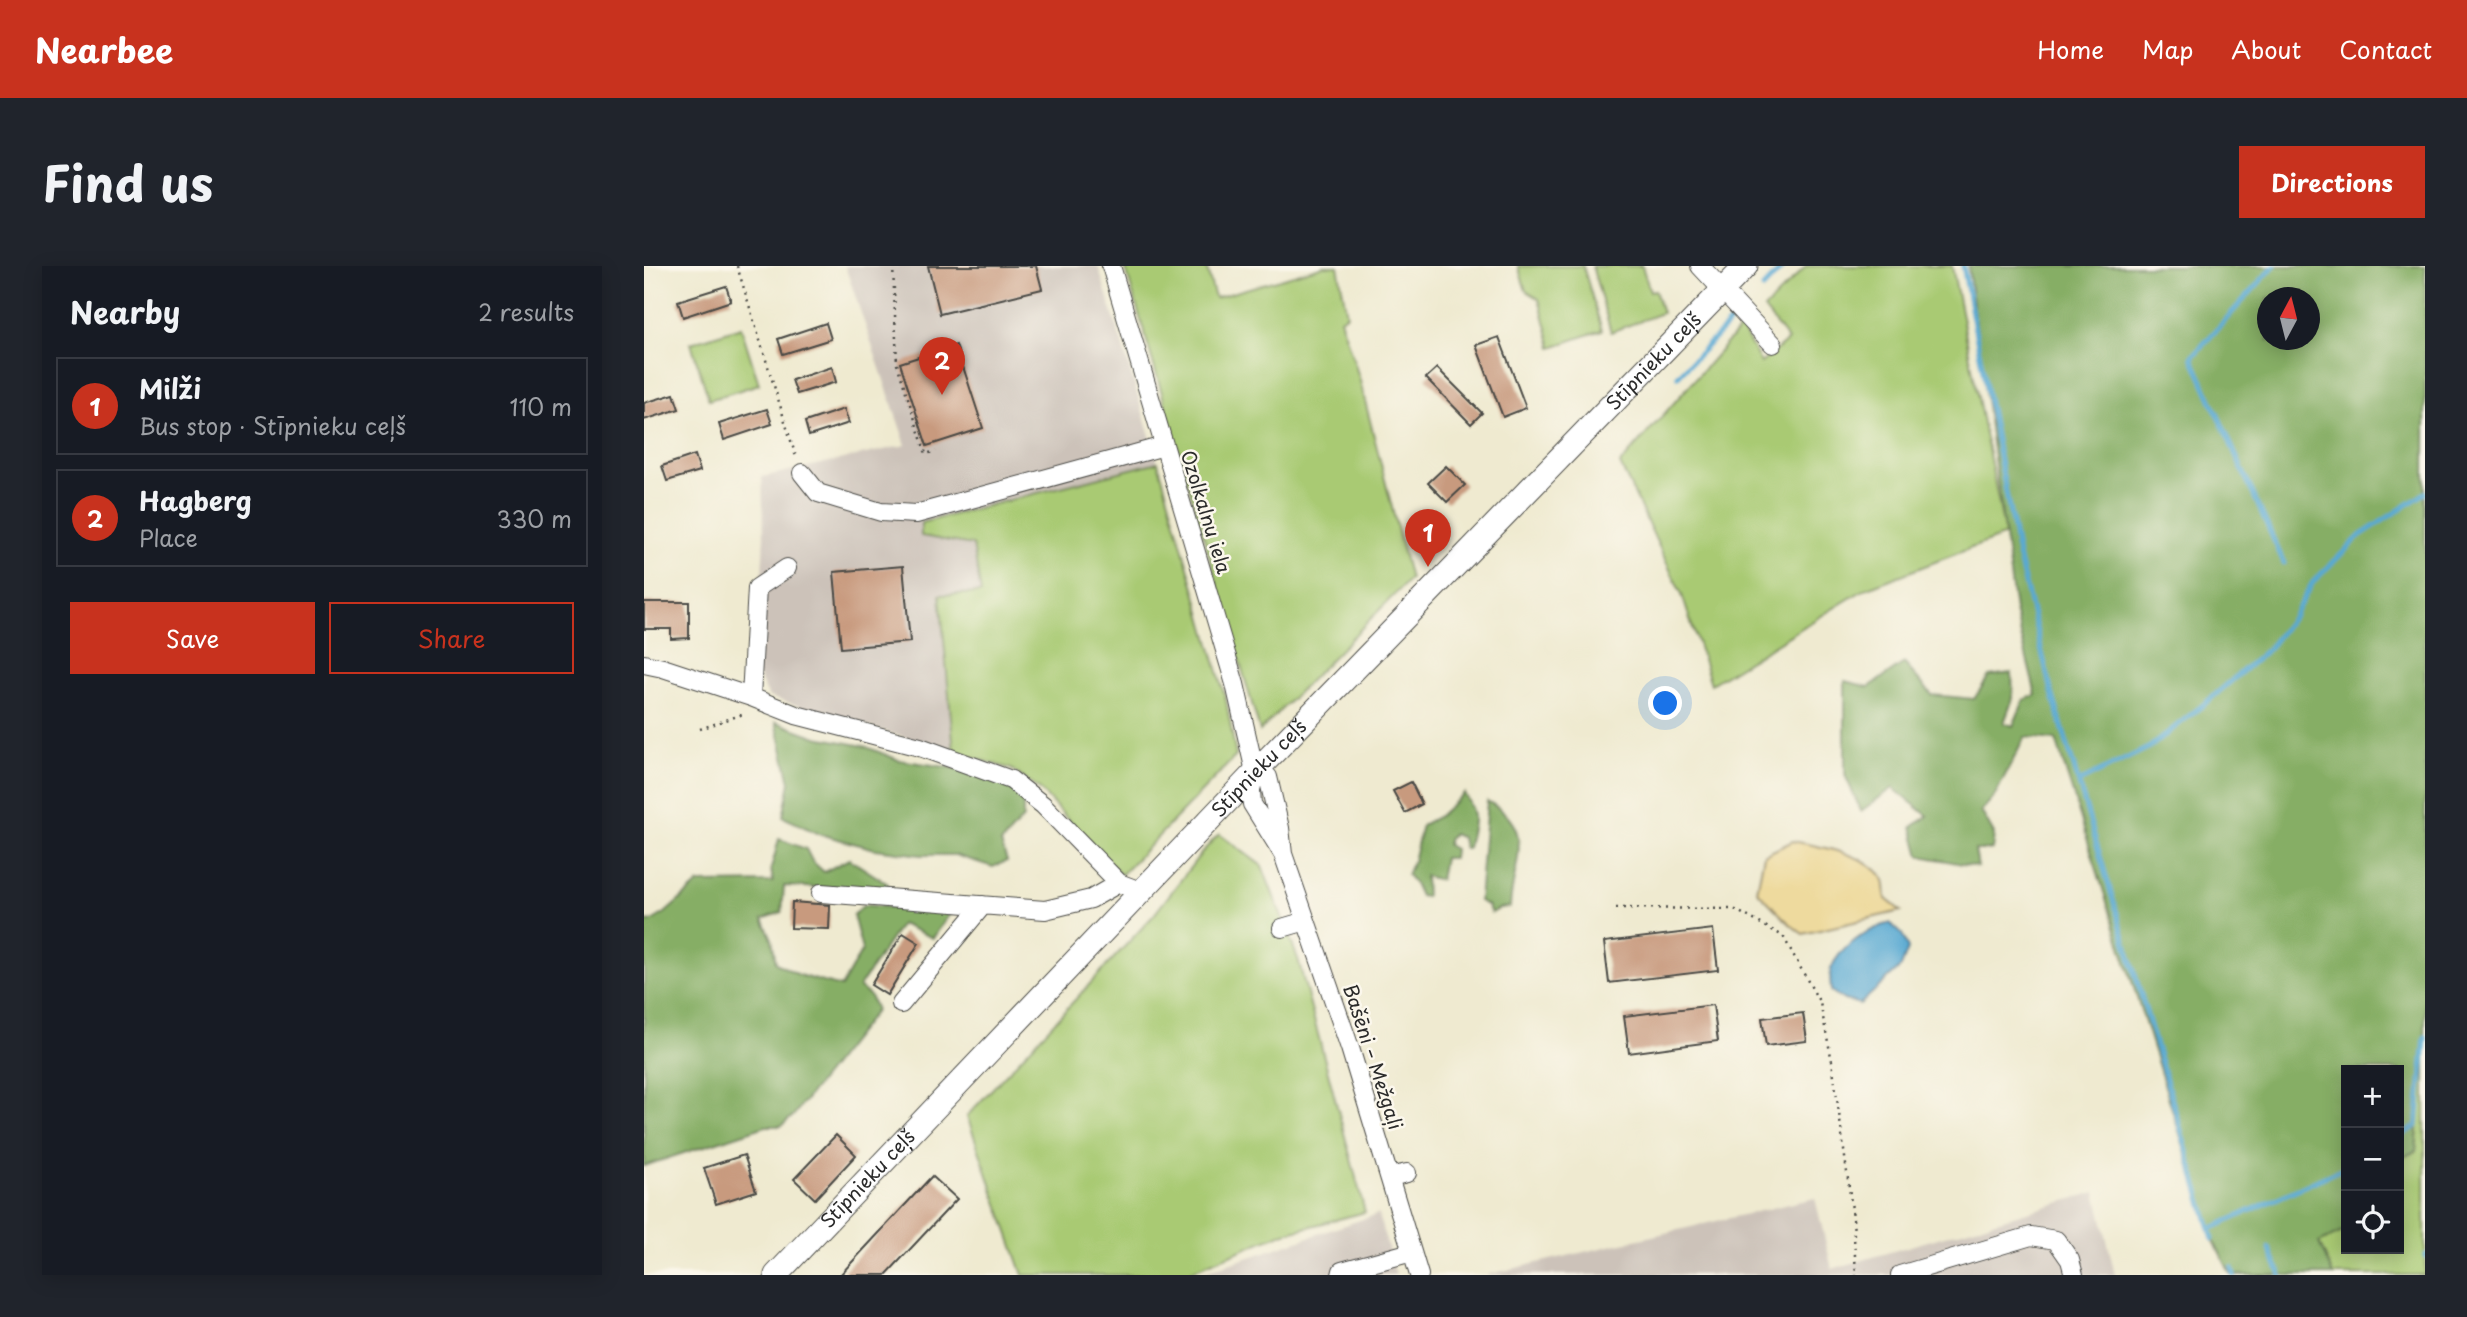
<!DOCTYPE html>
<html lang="en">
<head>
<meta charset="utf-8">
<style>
	:root { --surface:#171b24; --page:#20242c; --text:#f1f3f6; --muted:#9ea1a6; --line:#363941; --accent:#c8321e }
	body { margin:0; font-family:"Playpen Sans",sans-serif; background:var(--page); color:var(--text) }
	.controls { position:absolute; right:21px; bottom:21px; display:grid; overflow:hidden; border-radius:0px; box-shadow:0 4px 18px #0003 }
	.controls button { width:63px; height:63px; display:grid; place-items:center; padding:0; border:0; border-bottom:2px solid var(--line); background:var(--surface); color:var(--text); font:35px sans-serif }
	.compass { position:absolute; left:1613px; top:21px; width:63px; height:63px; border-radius:50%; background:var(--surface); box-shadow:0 4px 18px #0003; rotate:7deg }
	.you { position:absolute; left:1022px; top:438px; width:24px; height:24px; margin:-18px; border:5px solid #fff; border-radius:50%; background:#1a73e8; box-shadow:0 0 0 10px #1a73e833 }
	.badge { display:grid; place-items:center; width:46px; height:46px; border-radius:50%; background:var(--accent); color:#fff; font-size:23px; font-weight:700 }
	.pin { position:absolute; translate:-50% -58px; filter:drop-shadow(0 2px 4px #0008) }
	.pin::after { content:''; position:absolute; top:37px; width:24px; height:21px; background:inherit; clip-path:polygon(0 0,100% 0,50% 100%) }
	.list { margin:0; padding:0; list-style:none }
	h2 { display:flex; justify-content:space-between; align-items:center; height:91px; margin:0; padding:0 28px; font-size:30px }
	h2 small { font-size:23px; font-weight:400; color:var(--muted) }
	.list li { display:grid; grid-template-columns:46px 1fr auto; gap:21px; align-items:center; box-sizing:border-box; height:98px; margin:0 14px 14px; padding:0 14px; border:2px solid var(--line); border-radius:0px }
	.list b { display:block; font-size:26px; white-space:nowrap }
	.list p { margin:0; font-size:23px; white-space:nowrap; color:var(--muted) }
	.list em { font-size:23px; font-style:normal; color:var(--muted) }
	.actions { display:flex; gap:14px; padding:21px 28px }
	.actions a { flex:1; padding:16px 0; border:2px solid var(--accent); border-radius:0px; text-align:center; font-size:24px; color:var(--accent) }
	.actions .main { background:var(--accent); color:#fff }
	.icon { flex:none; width:38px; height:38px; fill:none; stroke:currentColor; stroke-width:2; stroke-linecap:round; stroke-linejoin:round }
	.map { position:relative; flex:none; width:1781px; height:1009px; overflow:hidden; border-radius:0px }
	header { display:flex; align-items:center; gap:42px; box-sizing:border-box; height:98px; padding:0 35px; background:var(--accent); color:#fff }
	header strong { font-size:33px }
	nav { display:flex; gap:38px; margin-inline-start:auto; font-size:24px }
	.intro { display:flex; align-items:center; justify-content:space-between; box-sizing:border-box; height:168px; padding:0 42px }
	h1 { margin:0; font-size:49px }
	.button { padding:18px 32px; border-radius:0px; background:var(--accent); color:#fff; font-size:24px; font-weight:700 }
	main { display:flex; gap:42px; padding:0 42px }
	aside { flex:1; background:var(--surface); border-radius:0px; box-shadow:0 4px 18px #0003 }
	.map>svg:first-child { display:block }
</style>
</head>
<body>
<header>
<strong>Nearbee</strong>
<nav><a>Home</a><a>Map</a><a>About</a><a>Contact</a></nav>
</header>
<div class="intro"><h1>Find us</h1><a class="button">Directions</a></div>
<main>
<aside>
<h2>Nearby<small>2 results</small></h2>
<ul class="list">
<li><span class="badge">1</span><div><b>Milži</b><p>Bus stop · Stīpnieku ceļš</p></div><em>110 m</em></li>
<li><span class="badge">2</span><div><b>Hagberg</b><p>Place</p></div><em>330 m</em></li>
</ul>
<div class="actions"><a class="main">Save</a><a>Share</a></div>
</aside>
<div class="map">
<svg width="1781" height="1009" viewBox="0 0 1781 1009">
	<rect width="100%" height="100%" fill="#fbf7ec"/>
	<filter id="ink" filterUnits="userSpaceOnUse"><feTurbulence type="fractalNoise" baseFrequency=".0143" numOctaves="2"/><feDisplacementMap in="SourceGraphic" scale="14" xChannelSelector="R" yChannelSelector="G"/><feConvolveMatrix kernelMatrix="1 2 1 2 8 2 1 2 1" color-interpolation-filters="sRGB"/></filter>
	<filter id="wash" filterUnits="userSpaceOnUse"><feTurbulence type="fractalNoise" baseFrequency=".00686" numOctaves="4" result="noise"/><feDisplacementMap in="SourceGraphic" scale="28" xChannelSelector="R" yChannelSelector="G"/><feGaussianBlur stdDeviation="1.57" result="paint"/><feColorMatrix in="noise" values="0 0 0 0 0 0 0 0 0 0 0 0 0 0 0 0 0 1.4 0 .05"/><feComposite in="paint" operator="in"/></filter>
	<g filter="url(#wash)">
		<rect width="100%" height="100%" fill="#efead0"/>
		<!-- industrial -->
		<path fill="#ccc2b9" d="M 201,0 L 454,0 L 514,196 L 277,257 L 277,270 L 329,279 L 337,327 L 296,330 L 310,486 L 125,431 L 113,407 L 120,270 L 118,211 L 262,179 Z
			M 1452,926 L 1471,1009 L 842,1009 L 1171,932 L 1188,1003 Z
			M 734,948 L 752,1009 L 555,1009 L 555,1008 Z"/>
		<!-- green -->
		<path fill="#a9ca73" stroke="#6a7a4f" stroke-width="2" d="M 481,0 L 562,0 L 571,32 L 680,0 L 694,0 L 703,49 L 696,53 L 715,111 L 766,313 L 616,465 Z
			M 874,0 L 939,0 L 958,64 L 908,81 L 895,33 L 882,25 Z
			M 948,0 L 998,0 L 1006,25 L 1011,24 L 1018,47 L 967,66 Z
			M 1162,0 L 1308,0 L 1361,269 L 1221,323 L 1067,418 L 1038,329 L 976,198 L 1097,61 L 1117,97 L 1144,74 L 1120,43 Z
			M 97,61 L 115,118 L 65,134 L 47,77 Z
			M 514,196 L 582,434 L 592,490 L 477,609 L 396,524 L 367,503 L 310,486 L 296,329 L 337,327 L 329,279 L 277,270 L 277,257 Z
			M 575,568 L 618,600 L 654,693 L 721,946 L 634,969 L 547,1005 L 548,1009 L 379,1009 L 323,850 L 509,650 L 559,585 Z
			M 1781,771 L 1781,1009 L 1689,1009 L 1675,976 L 1702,964 L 1702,983 L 1755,983 L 1755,893 L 1772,885 Z"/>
		<!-- forest -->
		<path fill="#86ae65" stroke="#586c48" stroke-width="2" fill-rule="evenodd" d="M 1324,0 L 1781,0 L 1781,767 L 1772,885 L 1755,893 L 1755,804 L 1702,804 L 1702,964 L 1675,977 L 1689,1009 L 1587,1009 L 1569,973 L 1412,474 L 1381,471 L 1350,531 L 1337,545 L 1350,568 L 1348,584 L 1331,584 L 1334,601 L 1276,590 L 1268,561 L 1284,550 L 1249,522 L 1217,545 L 1201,509 L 1201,415 L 1225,421 L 1260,397 L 1288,429 L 1330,433 L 1345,410 L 1368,407 L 1369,432 L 1360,457 L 1369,460 L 1380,434 L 1392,429 L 1371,345 ZM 1624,32 L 1666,32 L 1666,74 L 1624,74 Z
			M 132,456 L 173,471 L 220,480 L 255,494 L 330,505 L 379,528 L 379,552 L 357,577 L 363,595 L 349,601 L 311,589 L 277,589 L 231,583 L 175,568 L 139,551 L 146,516 Z
			M 820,527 C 835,554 828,555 824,582 L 820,582 L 818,572 L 809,568 L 804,574 L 803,579 L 810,583 L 809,592 L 800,592 L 796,614 L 781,610 L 782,631 L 776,630 L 770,617 L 763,609 L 769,595 L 778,559 L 795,550 Z
			M 843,535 C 895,563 868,598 866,641 L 857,642 L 847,647 L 843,639 L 835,635 Z
			M 135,573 L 162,583 L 168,595 L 180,606 L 205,593 L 244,618 L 244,625 L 140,620 L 138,646 L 119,653 L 128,673 L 132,697 L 155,709 L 197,721 L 218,684 L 209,649 L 220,639 L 307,646 L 289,672 L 257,658 L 215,721 L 226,730 L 232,744 L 149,850 L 137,860 L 122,860 L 0,900 L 0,655 L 6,656 L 21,647 L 55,617 L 129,616 L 127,603 Z"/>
		<!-- sand -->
		<path fill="#eeda9e" stroke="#8c8264" stroke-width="2" d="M 1149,575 C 1176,581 1223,587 1239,612 C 1242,618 1241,626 1242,633 L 1257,645 L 1159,668 C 1141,657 1129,639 1113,625 L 1120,589 Z"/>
		<!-- water -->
		<path fill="#58a9d2" stroke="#426a7e" stroke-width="2" d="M 1246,657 L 1258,668 L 1264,683 L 1257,701 L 1216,738 L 1200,734 L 1187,725 C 1187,718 1185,709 1187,703 C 1195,681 1225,663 1246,657 Z"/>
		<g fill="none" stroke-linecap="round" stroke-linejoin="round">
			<!-- stream -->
			<path stroke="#58a9d2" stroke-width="5" d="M 1319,0 L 1374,289 L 1407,423 L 1569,973
				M 1630,0 L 1548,91 L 1640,297
				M 1119,22 L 1140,0
				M 1034,110 L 1089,53
				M 1435,516 L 1506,481 L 1564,435 L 1624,383 L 1650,349 L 1669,316 L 1717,269 L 1781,227
				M 1755,871 L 1773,860 L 1781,771
				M 1566,963 L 1702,901
				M 1625,982 L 1637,1009
				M 1781,989 L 1781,990
				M 1588,1002 L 1590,1009"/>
		</g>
		<g id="blocks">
			<!-- building -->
			<path fill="#c89a7e" d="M 284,0 L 392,0 L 398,23 L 296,48 Z
				M 82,20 L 87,35 L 39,51 L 34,35 Z
				M 182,57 L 187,73 L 139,88 L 134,73 Z
				M 855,71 L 882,142 L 859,151 L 832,79 Z
				M 312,79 L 339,162 L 283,180 L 256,97 Z
				M 188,101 L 192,116 L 153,128 L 148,114 Z
				M 793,102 L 838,147 L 827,158 L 782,112 Z
				M 30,128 L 35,143 L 0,154 L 0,137 Z
				M 123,143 L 128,158 L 80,174 L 75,158 Z
				M 200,143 L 205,157 L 165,170 L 161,156 Z
				M 51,189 L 56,205 L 23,215 L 18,200 Z
				M 802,200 L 821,219 L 803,236 L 784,217 Z
				M 259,300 L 266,376 L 197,382 L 190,306 Z
				M 0,336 L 45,336 L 45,372 L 27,373 L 27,363 L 0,363 Z
				M 767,516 L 778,538 L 761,547 L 749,525 Z
				M 148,636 L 186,639 L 185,663 L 147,662 Z
				M 1069,663 L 1074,704 L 965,717 L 960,676 Z
				M 259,667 L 275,677 L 243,729 L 227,719 Z
				M 1069,739 L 1074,775 L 985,787 L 980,750 Z
				M 1159,747 L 1163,775 L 1122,780 L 1118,752 Z
				M 192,869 L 212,889 L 171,933 L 150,913 Z
				M 100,889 L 112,925 L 72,938 L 60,902 Z
				M 288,910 L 313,933 L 242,1009 L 196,1009 Z"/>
		</g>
	</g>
	<g filter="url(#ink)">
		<use href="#blocks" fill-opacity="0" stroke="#484844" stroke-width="2"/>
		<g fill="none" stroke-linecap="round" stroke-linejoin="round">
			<defs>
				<path id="minor" d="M 467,0 L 591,418 L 611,506 L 607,524 L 608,538 L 639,588
					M 1056,0 L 1129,78
					M 158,207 L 174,227 L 237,246 L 272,248 L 520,180
					M 143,302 L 113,322 L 107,431 L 152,449 L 276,481 L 367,514 L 399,539 L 475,617 L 499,626
					M 0,398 L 19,402 L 107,431
					M 611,506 L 624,511 L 636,562 L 639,588 L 706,782 L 775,1009
					M 177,627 L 401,644 L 447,633 L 475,617
					M 638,662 L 662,655
					M 257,738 L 339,639
					M 746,911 L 763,907
					M 697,1009 L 698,1005 L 768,986
					M 1256,1009 L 1387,970 L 1412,974 L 1426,994 L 1430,1009"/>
				<g id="major">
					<path id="s1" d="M 132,1009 L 611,506 L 1102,0"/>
				</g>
			</defs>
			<!-- minor casing -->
			<use href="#minor" stroke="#484844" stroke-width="20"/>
			<!-- major casing -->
			<use href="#major" stroke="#484844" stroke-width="25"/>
			<!-- path -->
			<path stroke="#484844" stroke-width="2.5" stroke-dasharray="2 5" stroke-linecap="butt" d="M 93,0 L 152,191
				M 249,0 L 253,98 L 282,188 L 292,185
				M 56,463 L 102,447
				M 972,642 L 1090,643 L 1139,670 L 1176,737 L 1188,795 L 1209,951 L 1212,1009"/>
			<!-- minor -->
			<use href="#minor" stroke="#fff" stroke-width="18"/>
			<!-- major -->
			<use href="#major" stroke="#fff" stroke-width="23"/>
		</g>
	</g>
	<g text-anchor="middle" stroke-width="5" stroke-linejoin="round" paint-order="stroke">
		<!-- street labels -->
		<g font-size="19" fill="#2b2b2b" stroke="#fbf7ec">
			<text dy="7" stroke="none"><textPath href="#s1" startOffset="1267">Stīpnieku ceļš</textPath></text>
			<text transform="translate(562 246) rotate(73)" y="7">Ozolkalnu iela</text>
			<text dy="7" stroke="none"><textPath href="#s1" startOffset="700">Stīpnieku ceļš</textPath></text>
			<text transform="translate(729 791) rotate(72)" y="7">Bašēni – Mežgaļi</text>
			<text dy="7" stroke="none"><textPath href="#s1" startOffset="133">Stīpnieku ceļš</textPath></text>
		</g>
	</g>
</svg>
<div class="controls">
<button>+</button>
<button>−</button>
<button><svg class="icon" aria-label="locate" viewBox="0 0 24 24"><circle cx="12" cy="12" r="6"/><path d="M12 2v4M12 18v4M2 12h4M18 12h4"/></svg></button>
</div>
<svg class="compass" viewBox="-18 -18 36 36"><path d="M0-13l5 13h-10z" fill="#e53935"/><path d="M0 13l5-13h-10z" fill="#9ea1a6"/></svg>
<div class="you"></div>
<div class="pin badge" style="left:784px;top:301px">1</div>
<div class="pin badge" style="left:298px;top:129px">2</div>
</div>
</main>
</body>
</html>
